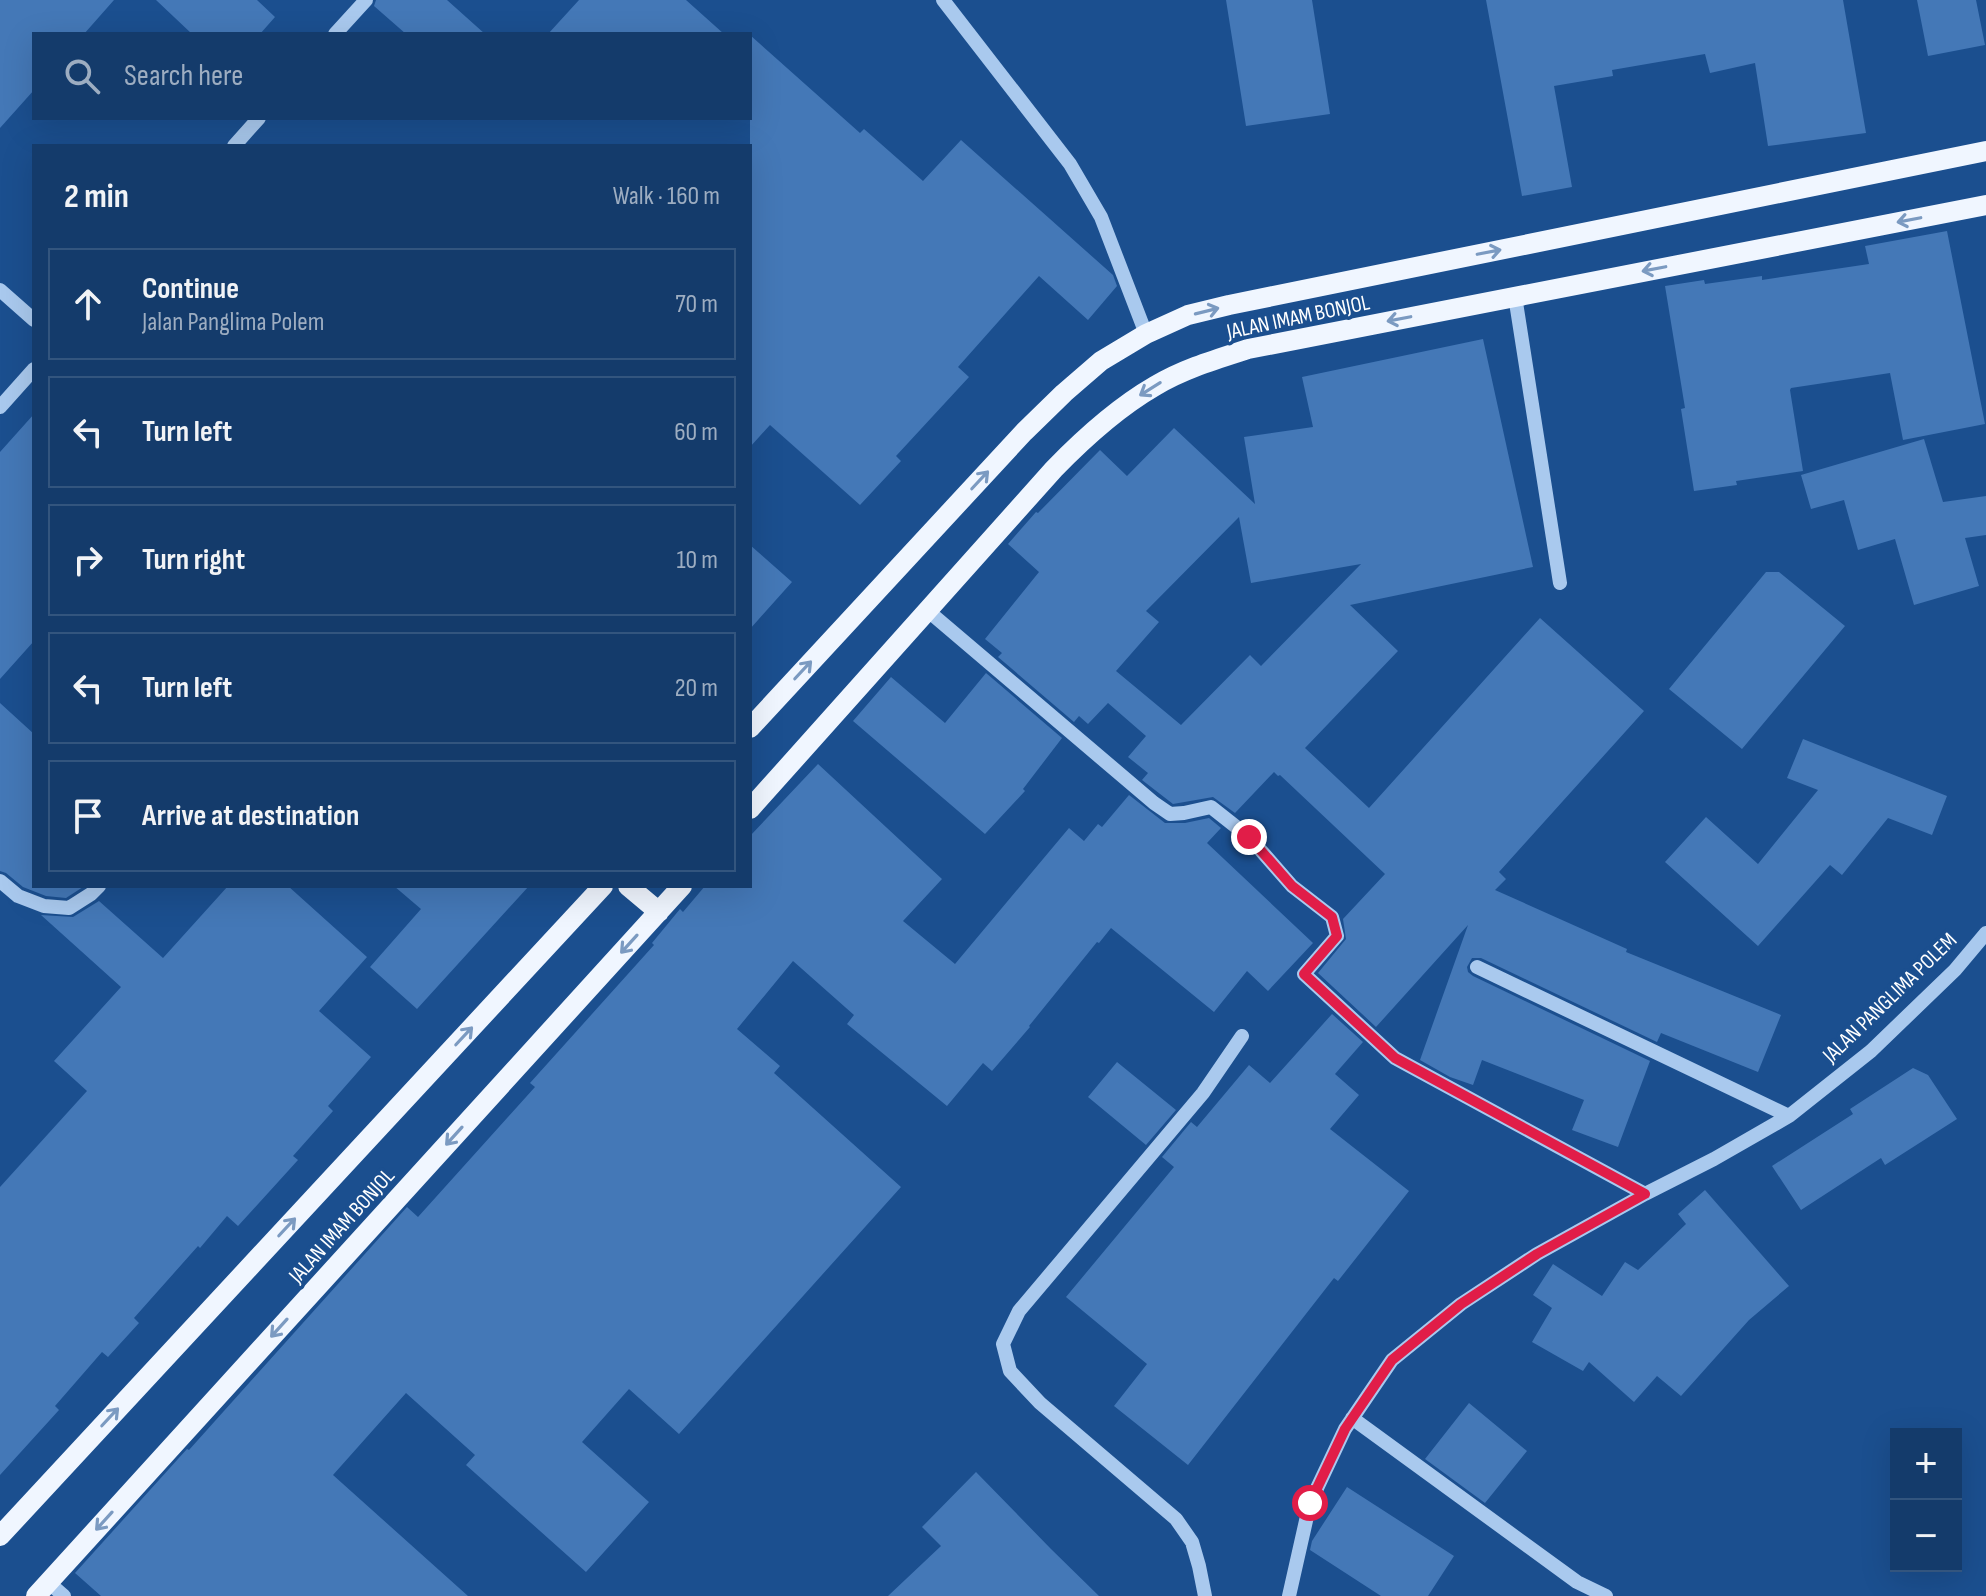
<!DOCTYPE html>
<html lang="en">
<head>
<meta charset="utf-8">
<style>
	:root { --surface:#143b6b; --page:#1d4271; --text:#f1f3f6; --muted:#9dadc1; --line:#33557e }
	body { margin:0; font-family:"Sofia Sans Condensed",sans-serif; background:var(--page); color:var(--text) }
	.controls { position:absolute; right:24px; bottom:24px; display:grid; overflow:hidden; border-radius:0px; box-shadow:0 8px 32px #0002 }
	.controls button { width:72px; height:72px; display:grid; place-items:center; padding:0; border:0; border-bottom:2px solid var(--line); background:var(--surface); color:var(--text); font:40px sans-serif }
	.stop { position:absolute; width:24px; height:24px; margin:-18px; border:6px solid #e11d48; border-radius:50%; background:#fff }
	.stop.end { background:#e11d48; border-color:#fff; box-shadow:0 2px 8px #0008 }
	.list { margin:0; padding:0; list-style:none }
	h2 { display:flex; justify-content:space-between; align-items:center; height:104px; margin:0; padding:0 32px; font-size:34px }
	h2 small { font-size:26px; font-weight:400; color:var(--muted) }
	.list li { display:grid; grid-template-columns:52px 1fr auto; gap:24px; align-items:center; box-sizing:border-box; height:112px; margin:0 16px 16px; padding:0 16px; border:2px solid var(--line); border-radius:0px }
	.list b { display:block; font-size:30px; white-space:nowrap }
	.list p { margin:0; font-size:26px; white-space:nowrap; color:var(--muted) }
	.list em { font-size:26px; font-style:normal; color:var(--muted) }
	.icon { flex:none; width:44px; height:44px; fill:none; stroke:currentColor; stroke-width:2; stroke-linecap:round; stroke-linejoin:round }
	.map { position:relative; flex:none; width:1986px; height:1596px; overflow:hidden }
	.search { position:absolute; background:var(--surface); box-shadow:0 8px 32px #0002; left:32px; top:32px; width:720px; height:88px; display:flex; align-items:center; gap:20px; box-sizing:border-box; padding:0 28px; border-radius:0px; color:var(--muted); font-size:30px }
	.panel { position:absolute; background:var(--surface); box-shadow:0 8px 32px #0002; left:32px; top:144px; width:720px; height:744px; border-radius:0px }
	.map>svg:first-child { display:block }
</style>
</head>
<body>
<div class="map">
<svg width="1986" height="1596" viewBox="0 0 1986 1596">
	<rect width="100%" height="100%" fill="#1b4f8f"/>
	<!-- building -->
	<path fill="#4478b7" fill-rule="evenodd" d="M 0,0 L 114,0 L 84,34 L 34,34 L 34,90 L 0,128 Z
		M 156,0 L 257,0 L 275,17 L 260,34 L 192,34 Z
		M 376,0 L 447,0 L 485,34 L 406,34 L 374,6 Z
		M 579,0 L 686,0 L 724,34 L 548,34 Z
		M 1226,0 L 1312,0 L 1330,114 L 1246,126 Z
		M 1486,0 L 1843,0 L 1866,133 L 1768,146 L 1755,63 L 1710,73 L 1705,54 L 1612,70 L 1613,76 L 1554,86 L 1572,187 L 1522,196 Z
		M 1917,0 L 1976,0 L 1985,45 L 1928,56 Z
		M 750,35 L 860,133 L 864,129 L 923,181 L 961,140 L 1113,275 L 1117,286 L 1088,320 L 1039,276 L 958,367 L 969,377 L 896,456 L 901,461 L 860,505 L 770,425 L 750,447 Z
		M 1947,231 L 1985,424 L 1903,440 L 1890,373 L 1791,388 L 1790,390 L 1803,471 L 1736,481 L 1737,485 L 1694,491 L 1681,409 L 1685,408 L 1665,286 L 1704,280 L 1705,284 L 1762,276 L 1762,280 L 1869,264 L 1865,246 Z
		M 1483,339 L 1533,567 L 1350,605 L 1398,651 L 1305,748 L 1369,808 L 1540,618 L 1644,711 L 1499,872 L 1506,879 L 1495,890 L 1627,949 L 1626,952 L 1781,1015 L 1758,1072 L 1661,1033 L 1657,1042 L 1481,958 L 1472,958 L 1467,967 L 1468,972 L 1473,976 L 1650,1061 L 1618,1147 L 1572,1130 L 1584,1100 L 1482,1060 L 1473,1085 L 1450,1077 L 1420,1060 L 1468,925 L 1376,1027 L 1318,973 L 1346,939 L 1343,919 L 1385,874 L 1280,775 L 1278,776 L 1274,772 L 1235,813 L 1213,797 L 1173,804 L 1142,780 L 1148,773 L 1128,757 L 1146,736 L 1108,703 L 1088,724 L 1079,716 L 1074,722 L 998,657 L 1002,653 L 985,639 L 1039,572 L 1008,544 L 1036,512 L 1038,513 L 1100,450 L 1127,476 L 1174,428 L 1255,504 L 1244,437 L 1313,427 L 1302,377 ZM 1239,517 L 1251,583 L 1361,564 L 1261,666 L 1250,655 L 1181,725 L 1116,671 L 1159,622 L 1146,611 Z
		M 34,414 L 34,641 L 0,679 L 0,452 Z
		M 1924,439 L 1943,502 L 1986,496 L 1986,535 L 1965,538 L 1979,586 L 1914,605 L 1895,539 L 1858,550 L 1844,500 L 1811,509 L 1801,475 Z
		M 750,545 L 792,582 L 750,629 Z
		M 1766,572 L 1779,572 L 1845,626 L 1742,749 L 1669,689 Z
		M 986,673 L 1062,738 L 1023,789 L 1025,791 L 985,834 L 853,721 L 891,677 L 945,723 Z
		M 0,703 L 34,734 L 34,886 L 83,887 L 66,898 L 46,896 L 23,887 L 6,873 L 0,871 Z
		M 1803,739 L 1947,796 L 1932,835 L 1888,818 L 1842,875 L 1830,865 L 1758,946 L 1665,862 L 1706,817 L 1758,864 L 1818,790 L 1787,778 Z
		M 818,764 L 942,879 L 903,921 L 955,964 L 1069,828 L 1084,841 L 1098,824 L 1102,827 L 1129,795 L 1165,823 L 1185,823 L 1209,818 L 1221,828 L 1207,843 L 1313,943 L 1268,991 L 1247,971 L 1214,1012 L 1111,928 L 1099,943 L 1097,942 L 1029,1026 L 1030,1027 L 992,1071 L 983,1063 L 947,1106 L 847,1024 L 854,1015 L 793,961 L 737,1029 L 780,1066 L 774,1073 L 901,1187 L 679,1434 L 629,1389 L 582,1442 L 649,1502 L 586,1572 L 466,1465 L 475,1455 L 406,1393 L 333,1475 L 468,1596 L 101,1596 L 75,1573 L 187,1449 L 189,1450 L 407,1207 L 418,1217 L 535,1087 L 530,1083 L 654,945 L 652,943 L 680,909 L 683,912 L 705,886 L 750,886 L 750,836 Z
		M 228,886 L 288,886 L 367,957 L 319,1011 L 371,1057 L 328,1106 L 333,1111 L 293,1156 L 298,1160 L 238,1226 L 227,1216 L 200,1248 L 198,1246 L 134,1318 L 139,1323 L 108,1357 L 102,1352 L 55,1406 L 59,1410 L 0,1475 L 0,1187 L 87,1091 L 54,1061 L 121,987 L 41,915 L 73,917 L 99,901 L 163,958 Z
		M 394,886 L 529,886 L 417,1009 L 370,967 L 421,909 Z
		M 1332,1014 L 1363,1042 L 1335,1074 L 1359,1095 L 1330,1129 L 1409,1191 L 1338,1281 L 1334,1278 L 1188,1465 L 1114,1406 L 1147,1364 L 1066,1297 L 1174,1167 L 1162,1157 L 1191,1122 L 1197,1127 L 1249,1065 L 1270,1083 Z
		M 1117,1062 L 1176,1110 L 1146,1145 L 1088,1097 Z
		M 1913,1068 L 1928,1075 L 1957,1119 L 1885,1165 L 1881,1158 L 1801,1210 L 1772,1166 L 1853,1114 L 1850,1109 Z
		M 1705,1190 L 1789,1286 L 1749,1320 L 1681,1396 L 1657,1376 L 1634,1402 L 1589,1362 L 1583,1371 L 1532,1342 L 1552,1308 L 1533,1295 L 1553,1264 L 1602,1296 L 1625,1262 L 1638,1270 L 1686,1224 L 1678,1214 Z
		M 1469,1403 L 1527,1451 L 1485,1503 L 1425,1459 Z
		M 976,1472 L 1051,1549 L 1099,1596 L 888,1596 L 941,1546 L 922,1527 Z
		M 1347,1487 L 1454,1556 L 1428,1596 L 1381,1596 L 1310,1550 L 1312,1541 Z"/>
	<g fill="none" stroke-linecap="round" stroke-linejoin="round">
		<!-- minor -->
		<path stroke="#a9c9ee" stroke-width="14" d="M 943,0 L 1070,164 L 1101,217 L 1146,334
			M 335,34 L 366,0
			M 234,146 L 259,118
			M 0,290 L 34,320
			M 1515,296 L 1560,583
			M 0,407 L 34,369
			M 927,610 L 1154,803 L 1170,814 L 1184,813 L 1211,807 L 1249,837 L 1292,886 L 1332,917 L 1337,936 L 1304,974 L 1395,1058 L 1645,1194
			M 0,881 L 18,896 L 44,906 L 69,908 L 91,894 L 99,886
			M 1477,967 L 1789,1116
			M 1352,1418 L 1577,1582 L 1606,1596
			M 48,1582 L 64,1596
			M 1205,1596 L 1199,1566 L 1192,1542 L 1176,1519 L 1040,1403 L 1010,1371 L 1003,1344 L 1019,1311 L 1203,1093 L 1242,1036
			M 1289,1596 L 1310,1503 L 1345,1429 L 1392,1360 L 1461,1304 L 1537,1254 L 1645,1194 L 1714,1159 L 1789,1116 L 1871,1051 L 1955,970 L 1986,933"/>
		<!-- major -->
		<path stroke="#f0f6ff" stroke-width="20" d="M 750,728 L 1024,432 L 1064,393 L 1101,361 L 1146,334 L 1188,315 L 1229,305 L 1986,151
			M 750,809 L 1054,469 C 1085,437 1117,408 1155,386 C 1183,369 1217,359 1248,349 L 1986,205
			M 628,886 L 659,912
			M 0,1536 L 603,886
			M 36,1596 L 682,886"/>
	</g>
	<!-- one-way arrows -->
	<defs><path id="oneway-shaft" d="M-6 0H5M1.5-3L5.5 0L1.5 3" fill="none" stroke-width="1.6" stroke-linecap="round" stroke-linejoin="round" transform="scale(2)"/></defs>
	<g stroke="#7b9ac1">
		<use href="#oneway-shaft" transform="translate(1909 220) rotate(169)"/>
		<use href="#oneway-shaft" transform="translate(1489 252) rotate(-11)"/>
		<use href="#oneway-shaft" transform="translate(1654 269) rotate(169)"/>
		<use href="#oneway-shaft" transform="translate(1207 311) rotate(-14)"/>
		<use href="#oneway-shaft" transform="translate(1399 319) rotate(169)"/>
		<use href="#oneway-shaft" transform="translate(1150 389) rotate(148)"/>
		<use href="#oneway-shaft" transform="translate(980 480) rotate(-47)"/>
		<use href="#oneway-shaft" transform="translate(803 670) rotate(-47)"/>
		<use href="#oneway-shaft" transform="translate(629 944) rotate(132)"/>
		<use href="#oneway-shaft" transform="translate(464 1036) rotate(-47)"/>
		<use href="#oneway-shaft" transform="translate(454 1136) rotate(132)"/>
		<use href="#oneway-shaft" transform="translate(287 1227) rotate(-47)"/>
		<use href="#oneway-shaft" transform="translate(279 1328) rotate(132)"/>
		<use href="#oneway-shaft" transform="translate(110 1417) rotate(-47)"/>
		<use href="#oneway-shaft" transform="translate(104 1521) rotate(132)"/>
	</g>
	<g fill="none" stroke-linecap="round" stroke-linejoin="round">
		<!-- route -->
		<path stroke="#e11d48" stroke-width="10" d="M 1249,837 L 1292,886 L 1332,917 L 1337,936 L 1304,974 L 1395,1058 L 1645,1194 L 1537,1254 L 1461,1304 L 1392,1360 L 1345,1429 L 1310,1503"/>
	</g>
	<g text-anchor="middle" stroke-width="7" stroke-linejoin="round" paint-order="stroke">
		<!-- street labels -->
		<g font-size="22" fill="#fff" stroke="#1b4f8f">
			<text transform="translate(1298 316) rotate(-12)" y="8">JALAN IMAM BONJOL</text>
			<text transform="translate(1889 997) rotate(-44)" y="8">JALAN PANGLIMA POLEM</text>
			<text transform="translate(341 1225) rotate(-48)" y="8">JALAN IMAM BONJOL</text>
		</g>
	</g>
</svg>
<div class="controls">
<button>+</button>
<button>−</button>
</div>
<div class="stop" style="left:1310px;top:1503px"></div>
<div class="stop end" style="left:1249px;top:837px"></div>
<div class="search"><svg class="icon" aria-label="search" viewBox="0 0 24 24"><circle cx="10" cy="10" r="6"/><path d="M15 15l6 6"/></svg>Search here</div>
<section class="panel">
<h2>2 min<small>Walk · 160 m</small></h2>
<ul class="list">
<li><svg class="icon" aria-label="ahead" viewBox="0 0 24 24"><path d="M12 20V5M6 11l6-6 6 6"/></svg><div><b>Continue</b><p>Jalan Panglima Polem</p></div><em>70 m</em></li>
<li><svg class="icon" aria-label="left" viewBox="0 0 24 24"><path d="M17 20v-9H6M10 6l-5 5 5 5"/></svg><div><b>Turn left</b></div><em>60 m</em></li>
<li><svg class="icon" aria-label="right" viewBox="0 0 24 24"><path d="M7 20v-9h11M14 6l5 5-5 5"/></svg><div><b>Turn right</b></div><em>10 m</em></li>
<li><svg class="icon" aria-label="left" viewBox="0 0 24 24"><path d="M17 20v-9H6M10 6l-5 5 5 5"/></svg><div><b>Turn left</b></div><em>20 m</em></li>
<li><svg class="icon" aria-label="arrive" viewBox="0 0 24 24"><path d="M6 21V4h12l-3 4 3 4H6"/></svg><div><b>Arrive at destination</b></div></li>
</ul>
</section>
</div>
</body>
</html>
